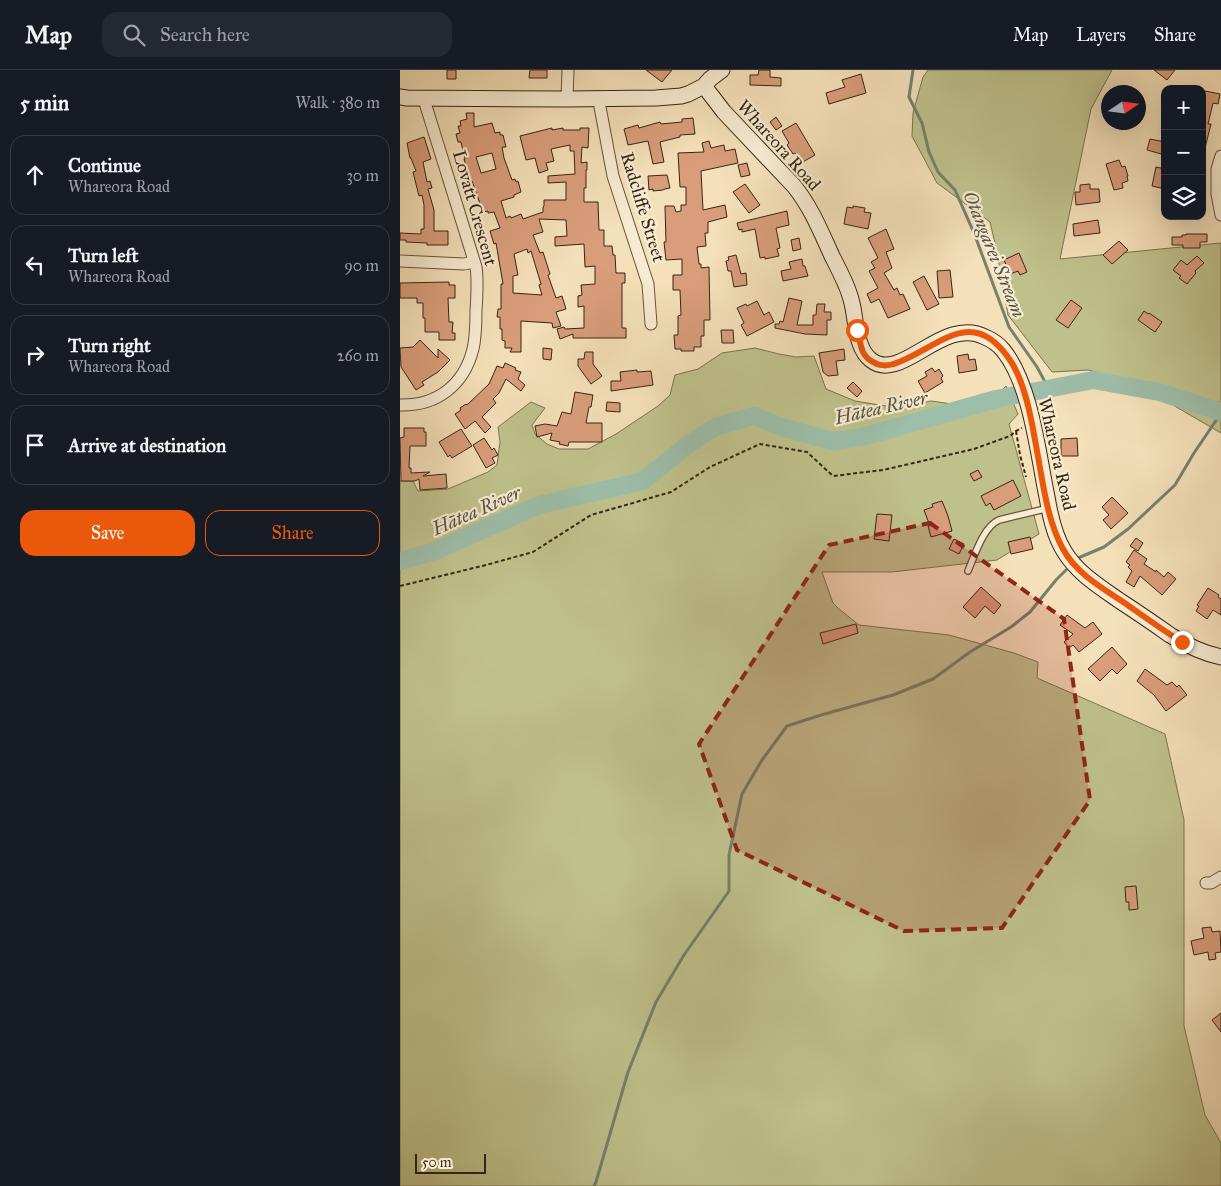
<!DOCTYPE html>
<html lang="en">
<head>
<meta charset="utf-8">
<style>
	:root { --surface:#171b24; --page:#242831; --text:#f1f3f6; --muted:#9ea1a6; --line:#363941; --accent:#ea580c }
	body { margin:0; font-family:"IM FELL Great Primer",serif; background:var(--page); color:var(--text) }
	.controls { position:absolute; right:15px; top:15px; display:grid; overflow:hidden; border-radius:10px; box-shadow:0 5px 20px #0002 }
	.controls button { width:45px; height:45px; display:grid; place-items:center; padding:0; border:0; border-bottom:1px solid var(--line); background:var(--surface); color:var(--text); font:25px sans-serif }
	.compass { position:absolute; left:701px; top:15px; width:45px; height:45px; border-radius:50%; background:var(--surface); box-shadow:0 5px 20px #0002; rotate:77deg }
	.scale { position:absolute; left:15px; bottom:12px; width:71px; box-sizing:border-box; padding-left:5px; border:2px solid #362614; border-top:0; font-size:14px; line-height:18px; white-space:nowrap; color:#362614; -webkit-text-stroke:4px #f8ebd2; paint-order:stroke }
	.stop { position:absolute; width:15px; height:15px; margin:-11px; border:4px solid #ea580c; border-radius:50%; background:#fff }
	.stop.end { background:#ea580c; border-color:#fff; box-shadow:0 1px 5px #0008 }
	.list { margin:0; padding:0; list-style:none }
	h2 { display:flex; justify-content:space-between; align-items:center; height:65px; margin:0; padding:0 20px; font-size:21px }
	h2 small { font-size:16px; font-weight:400; color:var(--muted) }
	.list li { display:grid; grid-template-columns:32px 1fr auto; gap:15px; align-items:center; box-sizing:border-box; height:80px; margin:0 10px 10px; padding:0 10px; border:1px solid var(--line); border-radius:15px }
	.list b { display:block; font-size:19px; white-space:nowrap }
	.list p { margin:0; font-size:16px; white-space:nowrap; color:var(--muted) }
	.list em { font-size:16px; font-style:normal; color:var(--muted) }
	.actions { display:flex; gap:10px; padding:15px 20px }
	.actions a { flex:1; padding:11px 0; border:1px solid var(--accent); border-radius:15px; text-align:center; font-size:18px; color:var(--accent) }
	.actions .main { background:var(--accent); color:#fff }
	.icon { flex:none; width:28px; height:28px; fill:none; stroke:currentColor; stroke-width:2; stroke-linecap:round; stroke-linejoin:round }
	.map { position:relative; flex:none; width:821px; height:1116px; overflow:hidden }
	header { display:flex; align-items:center; gap:30px; box-sizing:border-box; height:70px; padding:0 25px; background:var(--surface); border-bottom:1px solid var(--line) }
	header strong { font-size:24px }
	nav { display:flex; gap:28px; margin-inline-start:auto; font-size:18px }
	.search { width:350px; height:45px; background:var(--page); display:flex; align-items:center; gap:12px; box-sizing:border-box; padding:0 18px; border-radius:15px; color:var(--muted); font-size:19px }
	main { display:flex }
	aside { flex:1; background:var(--surface) }
	.map>svg:first-child { display:block }
</style>
</head>
<body>
<header>
<strong>Map</strong>
<div class="search"><svg class="icon" aria-label="search" viewBox="0 0 24 24"><circle cx="10" cy="10" r="6"/><path d="M15 15l6 6"/></svg>Search here</div>
<nav><a>Map</a><a>Layers</a><a>Share</a></nav>
</header>
<main>
<aside>
<h2>5 min<small>Walk · 380 m</small></h2>
<ul class="list">
<li><svg class="icon" aria-label="ahead" viewBox="0 0 24 24"><path d="M12 20V5M6 11l6-6 6 6"/></svg><div><b>Continue</b><p>Whareora Road</p></div><em>30 m</em></li>
<li><svg class="icon" aria-label="left" viewBox="0 0 24 24"><path d="M17 20v-9H6M10 6l-5 5 5 5"/></svg><div><b>Turn left</b><p>Whareora Road</p></div><em>90 m</em></li>
<li><svg class="icon" aria-label="right" viewBox="0 0 24 24"><path d="M7 20v-9h11M14 6l5 5-5 5"/></svg><div><b>Turn right</b><p>Whareora Road</p></div><em>260 m</em></li>
<li><svg class="icon" aria-label="arrive" viewBox="0 0 24 24"><path d="M6 21V4h12l-3 4 3 4H6"/></svg><div><b>Arrive at destination</b></div></li>
</ul>
<div class="actions"><a class="main">Save</a><a>Share</a></div>
</aside>
<div class="map">
<svg width="821" height="1116" viewBox="0 0 821 1116">
	<rect width="100%" height="100%" fill="#f4e0b9"/>
	<filter id="stains"><feTurbulence type="fractalNoise" baseFrequency=".004" numOctaves="4"/><feColorMatrix values="0 0 0 0 .2 0 0 0 0 .09 0 0 0 0 .02 0 0 0 .5 -.17"/></filter>
	<radialGradient id="worn" r=".72"><stop offset=".6" stop-color="#630" stop-opacity="0"/><stop offset="1" stop-color="#630" stop-opacity=".3"/></radialGradient>
	<!-- green -->
	<path fill="#bfc18c" stroke="#7a7450" d="M 528,0 L 712,0 L 691,39 L 660,189 L 821,173 L 821,363 L 735,313 L 688,300 L 652,302 L 608,245 L 597,182 L 590,152 L 537,113 L 512,66 L 513,43 L 523,7 Z
		M 355,278 L 379,284 L 396,287 L 414,286 L 426,319 L 455,331 L 498,338 L 531,331 L 552,334 L 601,321 L 606,316 L 618,344 L 609,354 L 639,464 L 597,490 L 492,502 L 422,502 L 433,533 L 439,539 L 459,555 L 549,565 L 614,583 L 638,592 L 637,608 L 765,664 L 784,750 L 784,956 L 805,1045 L 821,1073 L 821,1116 L 0,1116 L 0,411 L 13,411 L 18,421 L 48,419 L 88,402 L 97,395 L 100,372 L 98,357 L 131,332 L 145,338 L 132,355 L 135,364 L 147,374 L 159,379 L 188,379 L 216,364 L 258,336 L 270,325 L 275,305 L 298,299 L 322,283 Z"/>
	<g fill="none" stroke-linecap="round" stroke-linejoin="round">
		<!-- stream -->
		<path stroke="#74816d" stroke-width="3" d="M 513,0 L 509,27 L 522,53 L 529,82 L 538,102 L 555,120 L 574,163 L 609,257 L 637,297 L 644,310 L 646,319
			M 678,488 L 704,477 L 728,459 L 775,415 L 794,383 L 821,343
			M 194,1116 L 196,1112 L 228,1002 L 256,932 L 284,885 L 329,821 L 329,785 L 342,724 L 362,690 L 387,656 L 421,645 L 493,625 L 533,609 L 570,582 L 611,557 L 630,542 L 656,510 L 666,500"/>
		<!-- river -->
		<path stroke="#9dbea9" stroke-width="18" d="M 0,491 L 35,481 L 139,435 L 243,411 L 286,376 L 315,357 L 354,346 L 385,358 L 432,371 L 462,367 L 596,329 L 693,310 L 759,322 L 821,342"/>
	</g>
	<!-- building -->
	<path fill="#d99d7b" stroke="#362614" fill-rule="evenodd" d="M 47,0 L 56,0 L 56,9 L 47,9 Z
		M 130,0 L 147,0 L 147,8 L 129,8 Z
		M 246,0 L 272,0 L 262,12 Z
		M 359,0 L 370,0 L 370,7 L 381,8 L 381,16 L 350,15 L 350,5 L 358,5 Z
		M 754,0 L 775,0 L 767,10 Z
		M 461,4 L 466,23 L 429,34 L 426,23 L 445,17 L 442,10 Z
		M 805,21 L 820,24 L 818,34 L 813,33 L 808,54 L 811,54 L 805,78 L 802,78 L 802,31 Z
		M 66,43 L 74,43 L 74,57 L 92,53 L 95,63 L 100,62 L 100,65 L 103,65 L 106,77 L 102,77 L 104,88 L 112,110 L 115,109 L 116,112 L 118,111 L 121,122 L 114,125 L 114,127 L 101,131 L 106,148 L 110,146 L 111,148 L 121,144 L 123,149 L 143,142 L 143,137 L 144,136 L 144,130 L 166,130 L 166,112 L 148,113 L 148,106 L 175,104 L 174,81 L 170,81 L 170,75 L 151,79 L 154,91 L 146,93 L 148,100 L 139,103 L 135,88 L 126,90 L 120,66 L 152,58 L 152,60 L 163,58 L 163,60 L 180,60 L 180,58 L 189,58 L 188,78 L 182,77 L 181,93 L 187,92 L 187,100 L 186,100 L 186,118 L 184,118 L 184,132 L 198,132 L 199,160 L 204,160 L 204,176 L 212,176 L 213,185 L 215,185 L 216,203 L 225,203 L 225,213 L 222,213 L 222,258 L 226,258 L 226,268 L 173,268 L 173,264 L 160,269 L 157,259 L 164,257 L 165,259 L 184,258 L 184,236 L 178,237 L 178,226 L 182,225 L 181,215 L 195,214 L 195,196 L 185,197 L 184,174 L 155,176 L 155,167 L 167,166 L 166,150 L 139,149 L 143,162 L 133,165 L 140,183 L 143,182 L 150,204 L 148,205 L 156,228 L 162,226 L 166,239 L 156,242 L 161,256 L 153,258 L 152,253 L 121,251 L 121,282 L 110,282 L 112,278 L 105,278 L 105,271 L 102,270 L 102,259 L 100,259 L 100,247 L 97,247 L 98,239 L 101,239 L 101,214 L 103,214 L 96,173 L 94,174 L 90,161 L 100,158 L 94,142 L 88,143 L 88,141 L 83,142 L 72,111 L 70,111 L 64,89 L 65,89 L 61,72 L 58,72 L 56,64 L 60,63 L 58,56 L 61,56 L 60,51 L 67,49 ZM 92,83 L 96,99 L 81,103 L 76,87 ZM 127,179 L 128,183 L 131,181 L 141,214 L 139,215 L 142,225 L 113,223 L 113,206 L 118,205 L 114,184 Z
		M 376,47 L 382,56 L 376,60 L 370,52 Z
		M 293,48 L 295,64 L 280,65 L 280,67 L 260,72 L 264,92 L 253,94 L 248,71 L 228,75 L 224,59 L 238,55 L 239,58 L 260,52 L 261,54 L 282,52 L 282,49 Z
		M 396,53 L 415,85 L 401,93 L 395,83 L 393,84 L 387,75 L 389,73 L 382,61 Z
		M 24,67 L 31,89 L 23,92 L 27,112 L 30,111 L 32,118 L 28,119 L 34,140 L 34,161 L 48,161 L 48,175 L 27,175 L 27,173 L 6,172 L 6,170 L 0,170 L 0,163 L 21,164 L 21,159 L 24,159 L 24,135 L 22,125 L 19,126 L 13,102 L 16,101 L 11,88 L 10,88 L 7,73 Z
		M 750,69 L 765,72 L 765,85 L 747,80 Z
		M 309,71 L 311,78 L 324,75 L 325,81 L 335,79 L 338,93 L 301,101 L 303,140 L 325,135 L 327,147 L 308,152 L 308,163 L 305,163 L 306,176 L 297,177 L 299,194 L 301,194 L 301,198 L 309,197 L 310,250 L 304,250 L 304,266 L 301,266 L 301,277 L 294,277 L 294,281 L 281,281 L 281,279 L 275,279 L 274,265 L 278,265 L 278,246 L 281,245 L 280,220 L 273,220 L 273,205 L 282,205 L 282,189 L 266,190 L 264,172 L 266,172 L 265,136 L 274,136 L 276,142 L 281,141 L 281,135 L 286,135 L 286,117 L 280,117 L 278,83 L 304,82 L 302,73 Z
		M 719,90 L 722,97 L 725,96 L 728,106 L 727,106 L 728,111 L 722,113 L 723,118 L 714,120 L 706,94 Z
		M 347,93 L 350,105 L 341,107 L 338,95 Z
		M 756,97 L 765,99 L 765,119 L 752,116 Z
		M 267,105 L 270,118 L 265,119 L 263,120 L 253,121 L 253,119 L 249,120 L 248,106 Z
		M 345,114 L 360,135 L 349,143 L 333,122 Z
		M 690,114 L 690,119 L 699,119 L 700,132 L 676,135 L 675,122 L 680,122 L 680,115 Z
		M 453,136 L 465,138 L 464,142 L 471,143 L 468,159 L 444,154 L 447,137 L 453,138 Z
		M 387,141 L 389,155 L 376,158 L 380,178 L 377,179 L 379,186 L 365,189 L 365,187 L 360,188 L 355,159 L 342,162 L 342,159 L 339,160 L 337,153 Z
		M 698,150 L 700,163 L 674,166 L 673,154 Z
		M 486,159 L 494,179 L 486,182 L 492,198 L 484,203 L 494,220 L 497,218 L 500,225 L 503,224 L 510,239 L 488,248 L 479,229 L 471,233 L 467,224 L 478,218 L 469,201 L 475,198 L 471,192 L 478,188 L 468,168 Z
		M 786,164 L 807,164 L 807,172 L 800,172 L 800,178 L 783,178 L 783,175 L 772,175 L 772,167 L 782,167 L 782,165 L 786,165 Z
		M 399,168 L 401,179 L 393,181 L 391,170 Z
		M 719,171 L 728,180 L 712,194 L 703,185 Z
		M 619,183 L 627,202 L 620,205 L 618,201 L 610,204 L 604,190 Z
		M 336,185 L 341,204 L 346,203 L 347,215 L 334,217 L 331,201 L 328,201 L 326,191 L 329,190 L 328,187 Z
		M 797,186 L 804,193 L 795,201 L 796,203 L 787,214 L 779,208 L 781,206 L 773,200 L 781,190 L 787,195 Z
		M 402,189 L 403,196 L 405,196 L 408,206 L 383,211 L 381,201 L 391,199 L 389,192 Z
		M 550,200 L 553,227 L 539,228 L 537,201 Z
		M 524,206 L 539,234 L 527,240 L 513,212 Z
		M 49,212 L 49,215 L 55,215 L 55,228 L 48,228 L 49,252 L 53,252 L 52,263 L 55,263 L 55,270 L 39,270 L 39,262 L 25,262 L 25,248 L 23,248 L 23,233 L 17,233 L 17,228 L 0,228 L 0,213 Z
		M 389,228 L 402,231 L 397,255 L 413,255 L 413,245 L 416,245 L 417,234 L 425,234 L 424,242 L 431,242 L 431,250 L 427,250 L 427,265 L 405,264 L 375,258 L 375,254 L 379,254 L 380,251 L 383,252 Z
		M 671,230 L 682,238 L 668,258 L 656,250 Z
		M 357,231 L 364,245 L 369,242 L 374,252 L 347,266 L 341,255 L 344,253 L 337,238 L 346,234 L 347,236 Z
		M 744,241 L 748,244 L 749,243 L 762,252 L 755,262 L 738,250 Z
		M 321,260 L 333,260 L 334,273 L 322,273 Z
		M 20,270 L 38,288 L 38,279 L 50,290 L 38,302 L 22,312 L 24,315 L 16,320 L 1,297 L 0,278 L 13,277 Z
		M 143,278 L 152,279 L 151,290 L 143,289 Z
		M 444,279 L 445,290 L 436,291 L 438,305 L 428,306 L 423,302 L 419,283 Z
		M 185,282 L 193,282 L 193,294 L 202,306 L 191,314 L 178,296 L 178,289 L 184,289 Z
		M 568,284 L 569,290 L 575,289 L 577,300 L 559,303 L 557,286 Z
		M 105,293 L 116,298 L 115,300 L 121,302 L 118,309 L 125,315 L 121,321 L 106,309 L 99,323 L 93,329 L 96,333 L 82,347 L 91,357 L 85,363 L 75,351 L 65,359 L 55,344 L 61,340 L 60,338 L 66,334 L 67,335 L 89,314 L 97,296 L 103,298 Z
		M 532,298 L 535,302 L 539,299 L 543,306 L 541,308 L 543,312 L 525,323 L 518,311 L 527,306 L 525,302 Z
		M 237,300 L 237,302 L 251,301 L 253,315 L 211,321 L 211,311 L 221,311 L 220,302 Z
		M 453,312 L 462,321 L 457,327 L 447,318 Z
		M 175,322 L 193,325 L 191,337 L 189,337 L 186,353 L 202,353 L 202,372 L 169,372 L 168,376 L 159,374 L 160,372 L 150,370 L 152,363 L 137,367 L 135,356 L 145,354 L 157,356 L 162,342 L 171,344 Z
		M 207,332 L 220,333 L 220,342 L 206,341 Z
		M 4,358 L 24,358 L 24,362 L 26,362 L 26,376 L 10,376 L 9,398 L 11,398 L 11,403 L 30,402 L 23,406 L 46,404 L 47,418 L 20,420 L 19,409 L 15,411 L 1,411 L 0,368 L 4,367 Z
		M 61,359 L 72,376 L 52,388 L 50,385 L 48,387 L 39,372 Z
		M 84,368 L 92,380 L 94,378 L 98,385 L 92,388 L 95,393 L 86,398 L 73,375 Z
		M 677,368 L 678,386 L 661,386 L 661,369 Z
		M 578,400 L 582,407 L 574,411 L 570,404 Z
		M 613,410 L 621,426 L 594,440 L 590,433 L 586,436 L 581,426 Z
		M 712,427 L 728,443 L 711,459 L 703,450 L 709,445 L 702,437 Z
		M 542,431 L 548,446 L 552,461 L 531,467 L 528,456 L 530,456 L 524,440 L 533,437 L 532,434 Z
		M 477,444 L 492,445 L 489,471 L 474,469 Z
		M 630,467 L 633,479 L 611,484 L 608,472 Z
		M 736,468 L 743,473 L 738,481 L 730,476 Z
		M 554,469 L 564,474 L 559,484 L 549,479 Z
		M 734,480 L 747,489 L 744,494 L 756,502 L 756,500 L 764,507 L 768,502 L 776,509 L 762,525 L 740,506 L 734,517 L 726,512 L 732,501 L 728,497 L 730,495 L 726,492 Z
		M 581,517 L 601,535 L 594,544 L 585,536 L 575,548 L 563,537 Z
		M 808,518 L 819,525 L 818,527 L 821,529 L 821,545 L 813,540 L 807,549 L 796,541 L 799,536 L 797,535 Z
		M 667,545 L 685,558 L 693,552 L 702,564 L 679,582 L 673,575 L 669,578 L 664,572 L 673,564 L 660,555 Z
		M 456,554 L 458,563 L 423,574 L 420,563 Z
		M 712,577 L 727,594 L 717,604 L 712,599 L 700,611 L 688,599 Z
		M 745,599 L 767,615 L 772,612 L 777,617 L 779,615 L 787,625 L 766,641 L 754,625 L 737,611 Z
		M 736,816 L 738,839 L 729,840 L 729,832 L 726,832 L 725,817 Z
		M 811,857 L 812,862 L 820,861 L 821,882 L 815,883 L 816,889 L 809,890 L 808,882 L 794,885 L 791,871 L 804,868 L 802,858 Z
		M 821,943 L 821,962 L 812,950 Z"/>
	<g fill="none" stroke-linecap="round" stroke-linejoin="round">
		<defs>
			<path id="lane" d="M 568,501 C 575,485 583,457 599,450 L 649,438"/>
			<path id="street" d="M 167,29 L 168,0
				M 200,29 L 200,37 L 213,106 L 248,214 L 251,254
				M 821,86 L 817,99 L 817,124 L 821,145
				M 0,191 L 64,194 L 74,192
				M 0,335 C 37,336 64,315 73,279 C 76,266 76,253 76,240 C 77,226 78,211 76,197 L 26,36 L 26,28
				M 806,813 L 811,813 L 821,807"/>
			<path id="secondary" d="M 304,16 L 324,42 L 394,116 C 411,137 421,162 432,186 C 440,202 450,220 453,238 C 456,254 457,280 471,290 C 501,314 543,245 585,267 C 592,270 598,274 603,280 C 631,314 638,384 647,427 C 650,445 654,465 664,481 C 677,503 700,517 720,531 C 737,542 753,553 770,565 C 786,575 802,583 821,587
				M 0,27 L 7,28 L 167,29 L 256,28 L 281,26 L 288,24 L 304,16 L 310,9 L 322,0"/>
		</defs>
		<!-- lane casing -->
		<use href="#lane" stroke="#66543d" stroke-width="8"/>
		<!-- street casing -->
		<use href="#street" stroke="#66543d" stroke-width="13"/>
		<!-- secondary casing -->
		<use href="#secondary" stroke="#362614" stroke-width="17"/>
		<!-- path -->
		<path stroke="#362614" stroke-width="2" stroke-dasharray="4 2.5" stroke-linecap="butt" d="M 616,361 L 620,385 L 626,407
			M 0,516 L 86,495 L 133,482 L 191,445 L 271,422 L 310,397 L 360,374 L 407,382 L 433,406 L 483,400 L 574,379 L 610,366 L 616,361 L 622,358"/>
		<!-- lane -->
		<use href="#lane" stroke="#f8ebd2" stroke-width="5.5"/>
		<!-- street -->
		<use href="#street" stroke="#f8ebd2" stroke-width="11"/>
		<!-- secondary -->
		<use href="#secondary" stroke="#f8ebd2" stroke-width="15"/>
	</g>
	<g fill="none" stroke-linecap="round" stroke-linejoin="round">
		<!-- route -->
		<path stroke="#ea580c" stroke-width="6" d="M 457,260 C 459,267 460,275 463,282 C 465,286 469,290 473,292 C 481,297 491,296 499,292 C 541,275 573,235 610,290 C 626,314 632,353 637,381 C 643,413 647,450 663,479 C 677,505 706,520 729,536 C 746,548 764,561 782,572"/>
	</g>
	<!-- marked area -->
	<path fill="#8f2418" fill-opacity="0.2" stroke="#8f2418" stroke-width="4" stroke-dasharray="10 6" stroke-linejoin="round" d="M 530,453 L 664,549 L 690,730 L 602,858 L 504,861 L 337,780 L 299,674 L 429,475 Z"/>
	<g text-anchor="middle" stroke-width="4.5" stroke-linejoin="round" paint-order="stroke">
		<!-- street labels -->
		<g font-size="18" fill="#362614" stroke="#f8ebd2">
			<text transform="translate(379 75) rotate(48)" y="6">Whareora Road</text>
			<text transform="translate(243 137) rotate(73)" y="6">Radcliffe Street</text>
			<text transform="translate(75 138) rotate(74)" y="6">Lovatt Crescent</text>
			<text transform="translate(657 384) rotate(77)" y="6">Whareora Road</text>
		</g>
		<!-- water labels -->
		<g font-size="19" font-style="italic" fill="#555441" stroke="#f8ebd2">
			<text transform="translate(595 184) rotate(68)" y="7">Otangarei Stream</text>
			<text transform="translate(481 337) rotate(-13)" y="7">Hātea River</text>
			<text transform="translate(76 440) rotate(-24)" y="7">Hātea River</text>
		</g>
	</g>
	<rect width="100%" height="100%" filter="url(#stains)"/>
	<rect width="100%" height="100%" fill="url(#worn)"/>
</svg>
<div class="controls">
<button>+</button>
<button>−</button>
<button><svg class="icon" aria-label="layers" viewBox="0 0 24 24"><path d="M12 4l9 5-9 5-9-5zM3 14l9 5 9-5"/></svg></button>
</div>
<svg class="compass" viewBox="-18 -18 36 36"><path d="M0-13l5 13h-10z" fill="#e53935"/><path d="M0 13l5-13h-10z" fill="#9ea1a6"/></svg>
<div class="scale">50 m</div>
<div class="stop" style="left:457px;top:260px"></div>
<div class="stop end" style="left:782px;top:572px"></div>
</div>
</main>
</body>
</html>
